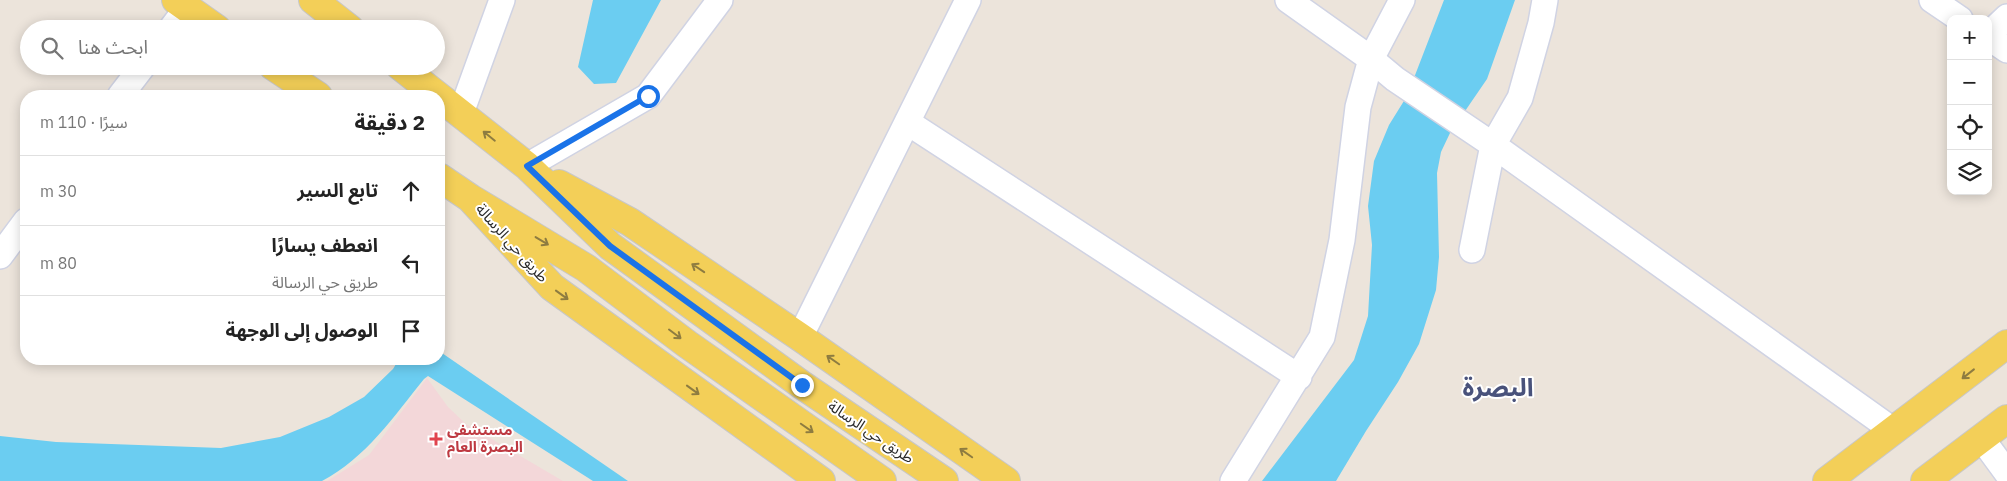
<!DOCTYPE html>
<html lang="ar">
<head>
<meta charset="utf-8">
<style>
	:root { --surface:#fff; --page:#f2f2f2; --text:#222; --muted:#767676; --line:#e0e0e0 }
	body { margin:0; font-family:"IBM Plex Sans","Noto Sans Arabic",sans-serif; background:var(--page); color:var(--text); direction:rtl }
	.controls { position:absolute; right:15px; top:15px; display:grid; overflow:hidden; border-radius:10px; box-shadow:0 2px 12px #0003 }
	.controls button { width:45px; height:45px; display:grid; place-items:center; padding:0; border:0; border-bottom:1px solid var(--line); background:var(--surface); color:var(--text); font:25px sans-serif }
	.stop { position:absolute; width:15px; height:15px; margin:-11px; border:4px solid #1a73e8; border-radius:50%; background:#fff }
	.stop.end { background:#1a73e8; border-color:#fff; box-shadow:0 1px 5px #0008 }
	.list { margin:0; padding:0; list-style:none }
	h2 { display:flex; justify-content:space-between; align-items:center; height:65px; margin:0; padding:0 20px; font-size:21px }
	h2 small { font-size:16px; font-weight:400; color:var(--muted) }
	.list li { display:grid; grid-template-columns:32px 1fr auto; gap:15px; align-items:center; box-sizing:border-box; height:70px; padding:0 20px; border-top:1px solid var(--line) }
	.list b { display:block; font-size:19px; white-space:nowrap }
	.list p { margin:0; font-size:16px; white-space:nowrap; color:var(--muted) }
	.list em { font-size:16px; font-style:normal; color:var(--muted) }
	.icon { flex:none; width:28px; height:28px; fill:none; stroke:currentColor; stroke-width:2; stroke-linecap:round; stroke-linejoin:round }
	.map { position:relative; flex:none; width:2007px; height:481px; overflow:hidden; direction:ltr }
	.search { position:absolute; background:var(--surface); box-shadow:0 2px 12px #0003; left:20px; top:20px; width:425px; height:55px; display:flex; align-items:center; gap:12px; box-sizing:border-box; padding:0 18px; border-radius:28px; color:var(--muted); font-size:19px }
	.panel { position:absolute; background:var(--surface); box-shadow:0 2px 12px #0003; left:20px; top:90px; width:425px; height:275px; border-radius:20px; direction:rtl }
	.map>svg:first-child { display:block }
</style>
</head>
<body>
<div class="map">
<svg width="2007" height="481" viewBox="0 0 2007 481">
	<rect width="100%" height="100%" fill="#ece4db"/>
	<!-- medical -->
	<path fill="#f3d7d9" d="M 427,378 L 448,407 L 466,424 L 563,481 L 327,481 L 369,455 Z"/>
	<!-- water -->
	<path fill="#6bcdf1" d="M 593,0 L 661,0 L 616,83 L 594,84 L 578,67 Z
		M 1444,0 L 1515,0 L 1487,79 L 1450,133 L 1441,152 L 1437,173 L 1439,257 L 1436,290 L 1419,344 L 1398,382 L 1366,431 L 1336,481 L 1262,481 L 1354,360 L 1368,316 L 1372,245 L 1368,206 L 1374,161 L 1389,125 L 1407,96 Z
		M 439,351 L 628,481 L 593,481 L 428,376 L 424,379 C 394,416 366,458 322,481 L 0,481 L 0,436 L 56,442 L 221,448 L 280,437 L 329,417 L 364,397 L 393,369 L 399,359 L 439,359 Z"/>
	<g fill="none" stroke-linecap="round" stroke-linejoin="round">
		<defs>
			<path id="minor" d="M 1288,0 L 1371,59 L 1395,79 L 1493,145 L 1894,431
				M 1932,0 L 1960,19
				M 171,29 L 187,8
				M 1988,35 L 2007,17
				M 1988,37 L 2007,50
				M 120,96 L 143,66
				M 461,113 L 502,0
				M 907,122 L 1299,377
				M 527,166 L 648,96 L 720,0
				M 1472,250 L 1493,145 L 1520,98 L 1541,23 L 1545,0
				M 0,256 L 26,221
				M 800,337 L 968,0
				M 1982,439 L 2007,473
				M 1233,481 L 1322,337 L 1342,240 L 1358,107 L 1371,59 L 1402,0"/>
			<path id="primary" d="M 176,0 L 217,29
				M 313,0 L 350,29
				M 273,66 L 318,96
				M 400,66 L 527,166 L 610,246 L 802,385 L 944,481
				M 439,177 L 470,198 L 552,287 L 821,481
				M 559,184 L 630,222 L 800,337 L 1006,481
				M 470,198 L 586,268 L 687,344 L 882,481
				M 1827,481 L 2007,344
				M 1925,481 L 2007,419"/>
		</defs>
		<!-- minor casing -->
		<use href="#minor" stroke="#d0d3e3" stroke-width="28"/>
		<!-- primary casing -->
		<use href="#primary" stroke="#c7c7c7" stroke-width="30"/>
		<!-- minor -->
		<use href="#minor" stroke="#fff" stroke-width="25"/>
		<!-- primary -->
		<use href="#primary" stroke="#f3cf58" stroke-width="28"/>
	</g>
	<!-- one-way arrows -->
	<defs><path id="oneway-shaft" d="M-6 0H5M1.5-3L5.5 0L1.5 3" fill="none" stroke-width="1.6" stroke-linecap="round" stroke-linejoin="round" transform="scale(1.25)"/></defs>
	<g stroke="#8e7c40">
		<use href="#oneway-shaft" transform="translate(489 136) rotate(-141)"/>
		<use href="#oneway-shaft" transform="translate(542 241) rotate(31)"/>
		<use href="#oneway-shaft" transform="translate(698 268) rotate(-146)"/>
		<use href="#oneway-shaft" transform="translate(562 295) rotate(36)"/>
		<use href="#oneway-shaft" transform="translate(675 334) rotate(37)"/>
		<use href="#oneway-shaft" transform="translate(833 360) rotate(-145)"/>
		<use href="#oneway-shaft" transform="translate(1968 374) rotate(142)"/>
		<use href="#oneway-shaft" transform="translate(693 390) rotate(36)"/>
		<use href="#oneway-shaft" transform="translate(807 428) rotate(35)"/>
		<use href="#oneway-shaft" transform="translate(966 453) rotate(-145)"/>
	</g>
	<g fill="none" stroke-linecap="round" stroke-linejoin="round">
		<!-- route -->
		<path stroke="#1a73e8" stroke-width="6" d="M 648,96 L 527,166 L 610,246 L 802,385"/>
	</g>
	<!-- markers -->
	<path fill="#e0444e" stroke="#fff" stroke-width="2" d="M433.5 431.5h5v5h5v5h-5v5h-5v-5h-5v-5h5z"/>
	<g text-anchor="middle" stroke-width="4" stroke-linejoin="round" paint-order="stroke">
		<!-- street labels -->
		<g font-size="15" fill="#292929" stroke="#fff">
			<text transform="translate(512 243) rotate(48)" y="5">طريق حي الرسالة</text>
			<text transform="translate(871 432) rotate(34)" y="5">طريق حي الرسالة</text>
		</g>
		<!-- health labels -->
		<g font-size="15" font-weight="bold" fill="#be3a42" stroke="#fff" text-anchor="start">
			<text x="447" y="435">مستشفى<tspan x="447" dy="17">البصرة العام</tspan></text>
		</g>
		<!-- town labels -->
		<g font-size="25" font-weight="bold" fill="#49527b" stroke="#fff">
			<text x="1498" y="396">البصرة</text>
		</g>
	</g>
</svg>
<div class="controls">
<button>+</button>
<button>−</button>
<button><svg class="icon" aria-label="locate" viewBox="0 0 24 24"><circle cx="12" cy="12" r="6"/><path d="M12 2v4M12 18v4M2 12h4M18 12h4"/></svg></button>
<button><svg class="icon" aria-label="layers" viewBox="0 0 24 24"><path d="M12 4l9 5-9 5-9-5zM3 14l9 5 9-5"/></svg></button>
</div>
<div class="stop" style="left:648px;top:96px"></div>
<div class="stop end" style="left:802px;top:385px"></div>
<div class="search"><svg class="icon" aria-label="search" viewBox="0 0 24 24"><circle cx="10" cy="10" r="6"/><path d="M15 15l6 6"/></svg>ابحث هنا</div>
<section class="panel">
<h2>2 دقيقة<small>سيرًا · 110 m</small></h2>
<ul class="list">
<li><svg class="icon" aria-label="ahead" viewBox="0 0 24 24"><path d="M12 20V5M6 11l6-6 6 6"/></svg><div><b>تابع السير</b></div><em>30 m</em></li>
<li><svg class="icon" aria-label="left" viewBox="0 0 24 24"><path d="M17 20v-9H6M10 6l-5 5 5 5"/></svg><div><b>انعطف يسارًا</b><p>طريق حي الرسالة</p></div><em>80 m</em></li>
<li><svg class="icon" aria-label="arrive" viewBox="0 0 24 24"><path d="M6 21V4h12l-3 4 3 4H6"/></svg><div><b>الوصول إلى الوجهة</b></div></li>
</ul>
</section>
</div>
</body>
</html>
